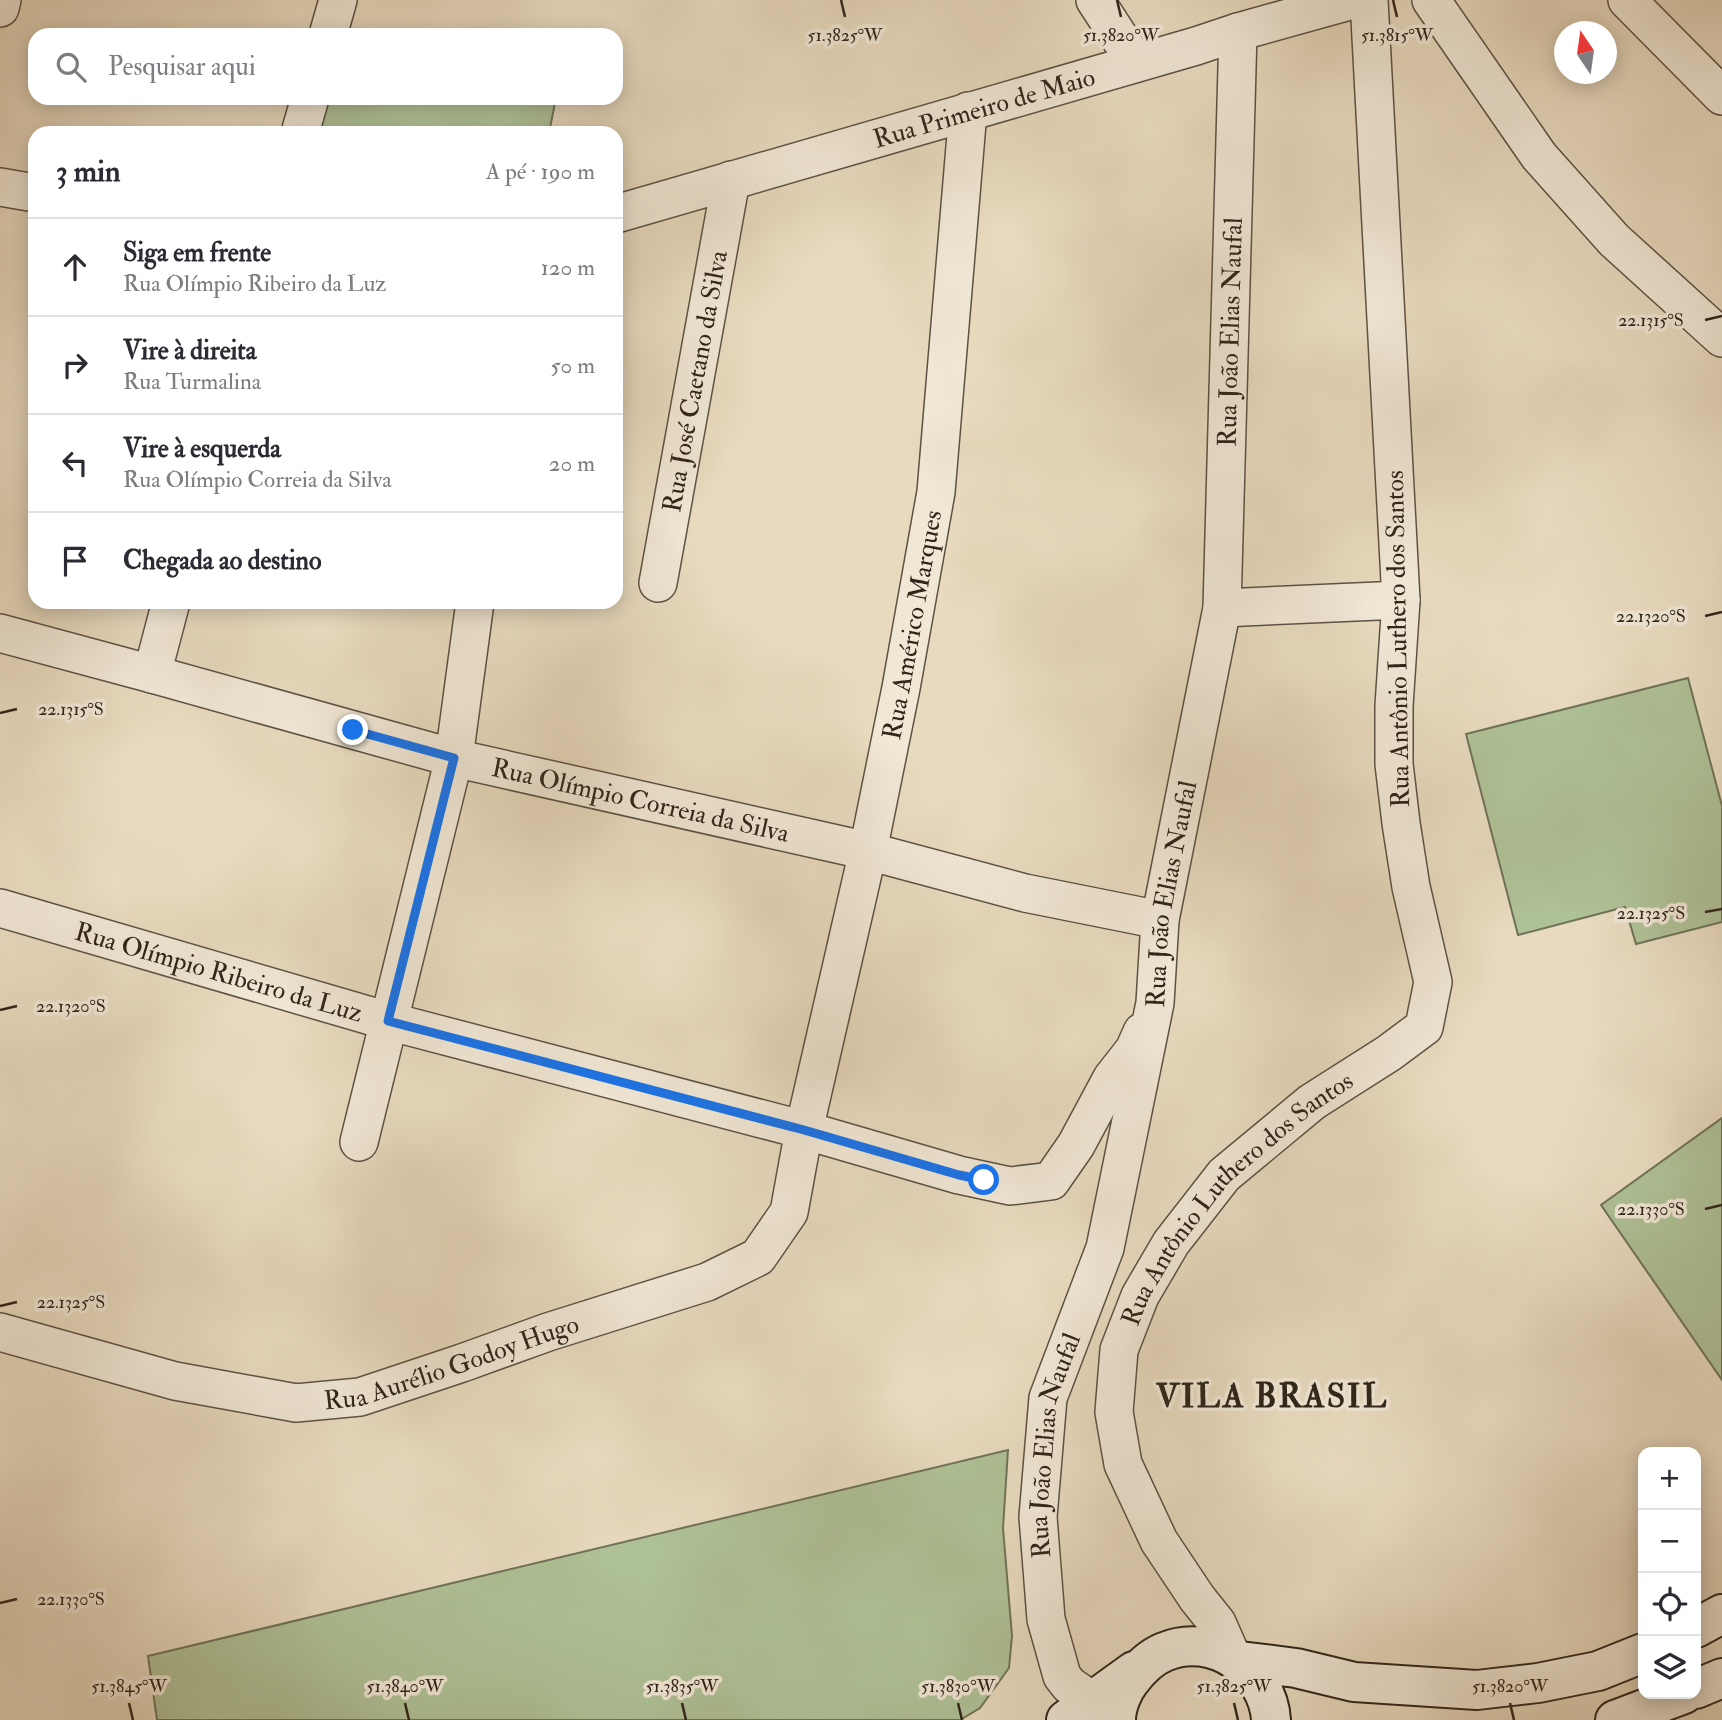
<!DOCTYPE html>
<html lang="pt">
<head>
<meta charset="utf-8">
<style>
	:root { --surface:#fff; --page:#f7f7f7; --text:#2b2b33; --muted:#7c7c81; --line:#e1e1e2 }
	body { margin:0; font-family:"IM FELL Double Pica",serif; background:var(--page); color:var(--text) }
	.controls { position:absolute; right:21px; bottom:21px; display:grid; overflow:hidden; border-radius:14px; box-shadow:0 4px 18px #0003 }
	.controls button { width:63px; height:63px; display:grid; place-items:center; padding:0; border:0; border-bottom:2px solid var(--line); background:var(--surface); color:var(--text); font:35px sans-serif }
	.compass { position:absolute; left:1554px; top:21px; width:63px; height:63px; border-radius:50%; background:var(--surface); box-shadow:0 4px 18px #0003; rotate:347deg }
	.stop { position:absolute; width:21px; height:21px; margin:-16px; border:5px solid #1a73e8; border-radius:50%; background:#fff }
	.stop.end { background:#1a73e8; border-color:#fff; box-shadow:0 2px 7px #0008 }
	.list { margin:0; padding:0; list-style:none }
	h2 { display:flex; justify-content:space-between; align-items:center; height:91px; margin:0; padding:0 28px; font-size:30px }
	h2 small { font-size:23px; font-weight:400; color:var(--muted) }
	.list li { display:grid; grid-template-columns:46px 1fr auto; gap:21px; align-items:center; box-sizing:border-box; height:98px; padding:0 28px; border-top:2px solid var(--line) }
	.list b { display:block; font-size:26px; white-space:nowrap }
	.list p { margin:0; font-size:23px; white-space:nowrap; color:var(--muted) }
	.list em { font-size:23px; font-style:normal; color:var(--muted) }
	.icon { flex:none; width:38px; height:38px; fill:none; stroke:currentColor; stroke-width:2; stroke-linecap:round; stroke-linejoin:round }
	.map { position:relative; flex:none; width:1722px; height:1720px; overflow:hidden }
	.search { position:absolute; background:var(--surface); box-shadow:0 4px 18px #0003; left:28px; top:28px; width:595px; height:77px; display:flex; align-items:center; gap:18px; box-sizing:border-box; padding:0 24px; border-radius:21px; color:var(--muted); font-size:26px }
	.panel { position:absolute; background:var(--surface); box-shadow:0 4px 18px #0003; left:28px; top:126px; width:595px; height:483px; border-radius:21px }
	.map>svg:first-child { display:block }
</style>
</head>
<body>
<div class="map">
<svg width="1722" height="1720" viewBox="0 0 1722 1720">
	<rect width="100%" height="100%" fill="#e8dabf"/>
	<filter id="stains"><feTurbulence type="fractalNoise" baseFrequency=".00286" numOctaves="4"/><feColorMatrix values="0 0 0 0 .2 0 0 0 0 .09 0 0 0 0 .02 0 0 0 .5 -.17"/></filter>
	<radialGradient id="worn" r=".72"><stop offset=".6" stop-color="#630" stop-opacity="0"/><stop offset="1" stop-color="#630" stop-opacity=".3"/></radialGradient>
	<!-- green -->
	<path fill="#afc197" stroke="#6f7358" stroke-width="2" d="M 329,98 L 556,98 L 549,133 L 319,133 Z
		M 1688,678 L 1722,806 L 1722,922 L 1636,944 L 1625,907 L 1518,935 L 1466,734 Z
		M 1722,1118 L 1722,1380 L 1601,1205 Z
		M 1008,1450 L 1003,1528 L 1012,1636 L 1009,1668 L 980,1708 L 960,1720 L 157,1720 L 148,1656 Z"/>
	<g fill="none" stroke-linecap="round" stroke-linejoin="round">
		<defs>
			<g id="street">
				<path d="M 1095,0 L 1136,63"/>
				<path d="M 1431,0 L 1539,156 L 1614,240 L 1722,338"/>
				<path d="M 1627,0 L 1722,96"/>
				<path d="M 0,8 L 2,0"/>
				<path d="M 328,35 L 338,0"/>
				<path d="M 300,133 L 310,98"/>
				<path d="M 0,187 L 35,193"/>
				<path id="s1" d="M 616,214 L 1196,46 L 1238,32 L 1353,0"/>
				<path id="s2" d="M 658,583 L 731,180"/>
				<path d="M 1222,608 L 1401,600"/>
				<path id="s3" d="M 0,633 L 152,674 L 454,758 L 868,851 L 1025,893 L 1160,920"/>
				<path d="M 152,674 L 171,602"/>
				<path id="s4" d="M 0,908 L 388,1021 L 804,1130 L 959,1175 L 1010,1186 L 1051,1181 L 1076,1145 L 1112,1078 L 1134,1050 L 1142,1032"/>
				<path d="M 359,1142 L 454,758 L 475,602"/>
				<path id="s5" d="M 0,1332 L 175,1381 L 296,1403 L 360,1397 L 462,1363 L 548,1332 L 707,1282 L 758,1257 L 789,1212 L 804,1130 L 868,851 L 901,688 L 936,492 L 968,111"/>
				<path id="s6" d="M 1232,1657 L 1217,1623 L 1197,1598 L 1159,1541 L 1123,1464 L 1114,1412 L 1119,1350 L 1140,1296 L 1171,1243 L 1224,1175 L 1312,1102 L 1389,1053 L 1424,1027 L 1433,982 L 1411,887 L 1401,823 L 1394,764 L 1394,706 L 1401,600 L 1369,0"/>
				<path id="s7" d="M 1116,1713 L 1092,1701 L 1069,1685 L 1062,1676 L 1046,1619 L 1038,1517 L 1048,1398 L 1105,1248 L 1155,1003 L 1160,920 L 1222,608 L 1238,32"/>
			</g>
			<path id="secondary" d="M 1696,1628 L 1722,1614
				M 1240,1661 L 1296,1668 L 1354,1682 L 1477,1690 L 1538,1683 L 1598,1671 L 1643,1653
				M 1696,1689 L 1722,1678
				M 1066,1720 L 1134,1671
				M 1116,1720 C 1116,1706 1123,1690 1131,1680 C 1140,1668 1150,1658 1164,1652 C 1213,1631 1268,1670 1271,1720
				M 1615,1720 L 1684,1694"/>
		</defs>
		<!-- street casing -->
		<use href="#street" stroke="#5d5243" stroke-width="40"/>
		<!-- secondary casing -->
		<use href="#secondary" stroke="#2f251a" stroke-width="42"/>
		<!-- street -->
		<use href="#street" stroke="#f0e7d5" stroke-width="37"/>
		<!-- secondary -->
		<use href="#secondary" stroke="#f0e7d5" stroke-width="38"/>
	</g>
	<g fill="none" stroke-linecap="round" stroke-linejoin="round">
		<!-- route -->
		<path stroke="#1a73e8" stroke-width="9" d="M 353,730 L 454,758 L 388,1021 L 804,1130 L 959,1175 L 984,1180"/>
	</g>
	<!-- ticks -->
	<path fill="none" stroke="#2f251a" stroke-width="2.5" d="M 841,0 L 845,17M 1117,0 L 1121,17M 1393,0 L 1397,17M 1705,320 L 1722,316M 1705,616 L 1722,612M 0,713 L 17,709M 1705,912 L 1722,909M 0,1010 L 17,1006M 1705,1209 L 1722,1205M 0,1306 L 17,1302M 0,1603 L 17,1599M 129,1703 L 133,1720M 405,1703 L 409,1720M 682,1703 L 686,1720M 958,1703 L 962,1720M 1234,1703 L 1238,1720M 1510,1703 L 1514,1720"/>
	<g text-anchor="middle" stroke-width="7" stroke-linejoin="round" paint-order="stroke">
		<!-- street labels -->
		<g font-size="26" fill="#2f251a" stroke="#f0e7d5">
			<text dy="9" stroke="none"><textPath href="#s1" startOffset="383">Rua Primeiro de Maio</textPath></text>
			<text dy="9" stroke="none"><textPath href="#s7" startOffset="1435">Rua João Elias Naufal</textPath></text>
			<text dy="9" stroke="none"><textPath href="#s2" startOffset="205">Rua José Caetano da Silva</textPath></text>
			<text dy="9" stroke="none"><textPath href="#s5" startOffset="1446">Rua Américo Marques</textPath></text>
			<text transform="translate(1397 639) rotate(-91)" y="9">Rua Antônio Luthero dos Santos</text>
			<text dy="9" stroke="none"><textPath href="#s3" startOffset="662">Rua Olímpio Correia da Silva</textPath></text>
			<text dy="9" stroke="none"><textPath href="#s7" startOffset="868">Rua João Elias Naufal</textPath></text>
			<text dy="9" stroke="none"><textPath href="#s4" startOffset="228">Rua Olímpio Ribeiro da Luz</textPath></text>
			<text dy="9" stroke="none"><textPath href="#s6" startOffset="534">Rua Antônio Luthero dos Santos</textPath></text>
			<text dy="9" stroke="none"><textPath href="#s5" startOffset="466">Rua Aurélio Godoy Hugo</textPath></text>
			<text dy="9" stroke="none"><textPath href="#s7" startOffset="301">Rua João Elias Naufal</textPath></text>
		</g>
		<!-- district labels -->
		<g font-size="33" font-weight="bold" letter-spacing="2" fill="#2f251a" stroke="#f0e7d5">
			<text x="1272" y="1407">VILA BRASIL</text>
		</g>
	</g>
	<g font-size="18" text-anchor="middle" fill="#2f251a" stroke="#f0e7d5" stroke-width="7" stroke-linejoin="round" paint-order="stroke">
		<text x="845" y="41">51.3825°W</text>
		<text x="1121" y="41">51.3820°W</text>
		<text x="1397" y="41">51.3815°W</text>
		<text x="1651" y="326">22.1315°S</text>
		<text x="1651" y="622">22.1320°S</text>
		<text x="71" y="715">22.1315°S</text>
		<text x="1651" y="919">22.1325°S</text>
		<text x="71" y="1012">22.1320°S</text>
		<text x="1651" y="1215">22.1330°S</text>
		<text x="71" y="1308">22.1325°S</text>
		<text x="71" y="1605">22.1330°S</text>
		<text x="129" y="1692">51.3845°W</text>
		<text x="405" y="1692">51.3840°W</text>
		<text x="682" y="1692">51.3835°W</text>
		<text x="958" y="1692">51.3830°W</text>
		<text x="1234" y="1692">51.3825°W</text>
		<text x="1510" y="1692">51.3820°W</text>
	</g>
	<rect width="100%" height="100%" filter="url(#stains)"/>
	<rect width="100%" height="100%" fill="url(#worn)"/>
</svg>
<div class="controls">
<button>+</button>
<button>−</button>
<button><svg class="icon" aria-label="locate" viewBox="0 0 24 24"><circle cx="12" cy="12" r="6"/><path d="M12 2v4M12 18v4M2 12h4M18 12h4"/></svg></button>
<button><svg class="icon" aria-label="layers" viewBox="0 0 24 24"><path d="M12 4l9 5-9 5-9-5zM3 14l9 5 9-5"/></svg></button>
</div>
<svg class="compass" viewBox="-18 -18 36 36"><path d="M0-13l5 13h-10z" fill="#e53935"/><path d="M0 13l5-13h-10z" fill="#7c7c81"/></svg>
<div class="stop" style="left:984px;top:1180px"></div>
<div class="stop end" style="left:353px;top:730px"></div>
<div class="search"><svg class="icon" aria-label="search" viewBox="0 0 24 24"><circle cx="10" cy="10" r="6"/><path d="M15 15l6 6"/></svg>Pesquisar aqui</div>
<section class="panel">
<h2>3 min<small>A pé · 190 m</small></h2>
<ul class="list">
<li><svg class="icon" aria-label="ahead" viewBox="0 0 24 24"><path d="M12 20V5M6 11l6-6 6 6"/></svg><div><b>Siga em frente</b><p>Rua Olímpio Ribeiro da Luz</p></div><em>120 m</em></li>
<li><svg class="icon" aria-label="right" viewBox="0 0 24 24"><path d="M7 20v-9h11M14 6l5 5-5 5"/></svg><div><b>Vire à direita</b><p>Rua Turmalina</p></div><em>50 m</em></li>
<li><svg class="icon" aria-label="left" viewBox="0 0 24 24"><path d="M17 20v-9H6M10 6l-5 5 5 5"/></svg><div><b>Vire à esquerda</b><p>Rua Olímpio Correia da Silva</p></div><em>20 m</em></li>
<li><svg class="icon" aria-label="arrive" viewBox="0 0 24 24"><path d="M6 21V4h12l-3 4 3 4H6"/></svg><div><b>Chegada ao destino</b></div></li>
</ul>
</section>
</div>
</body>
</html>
